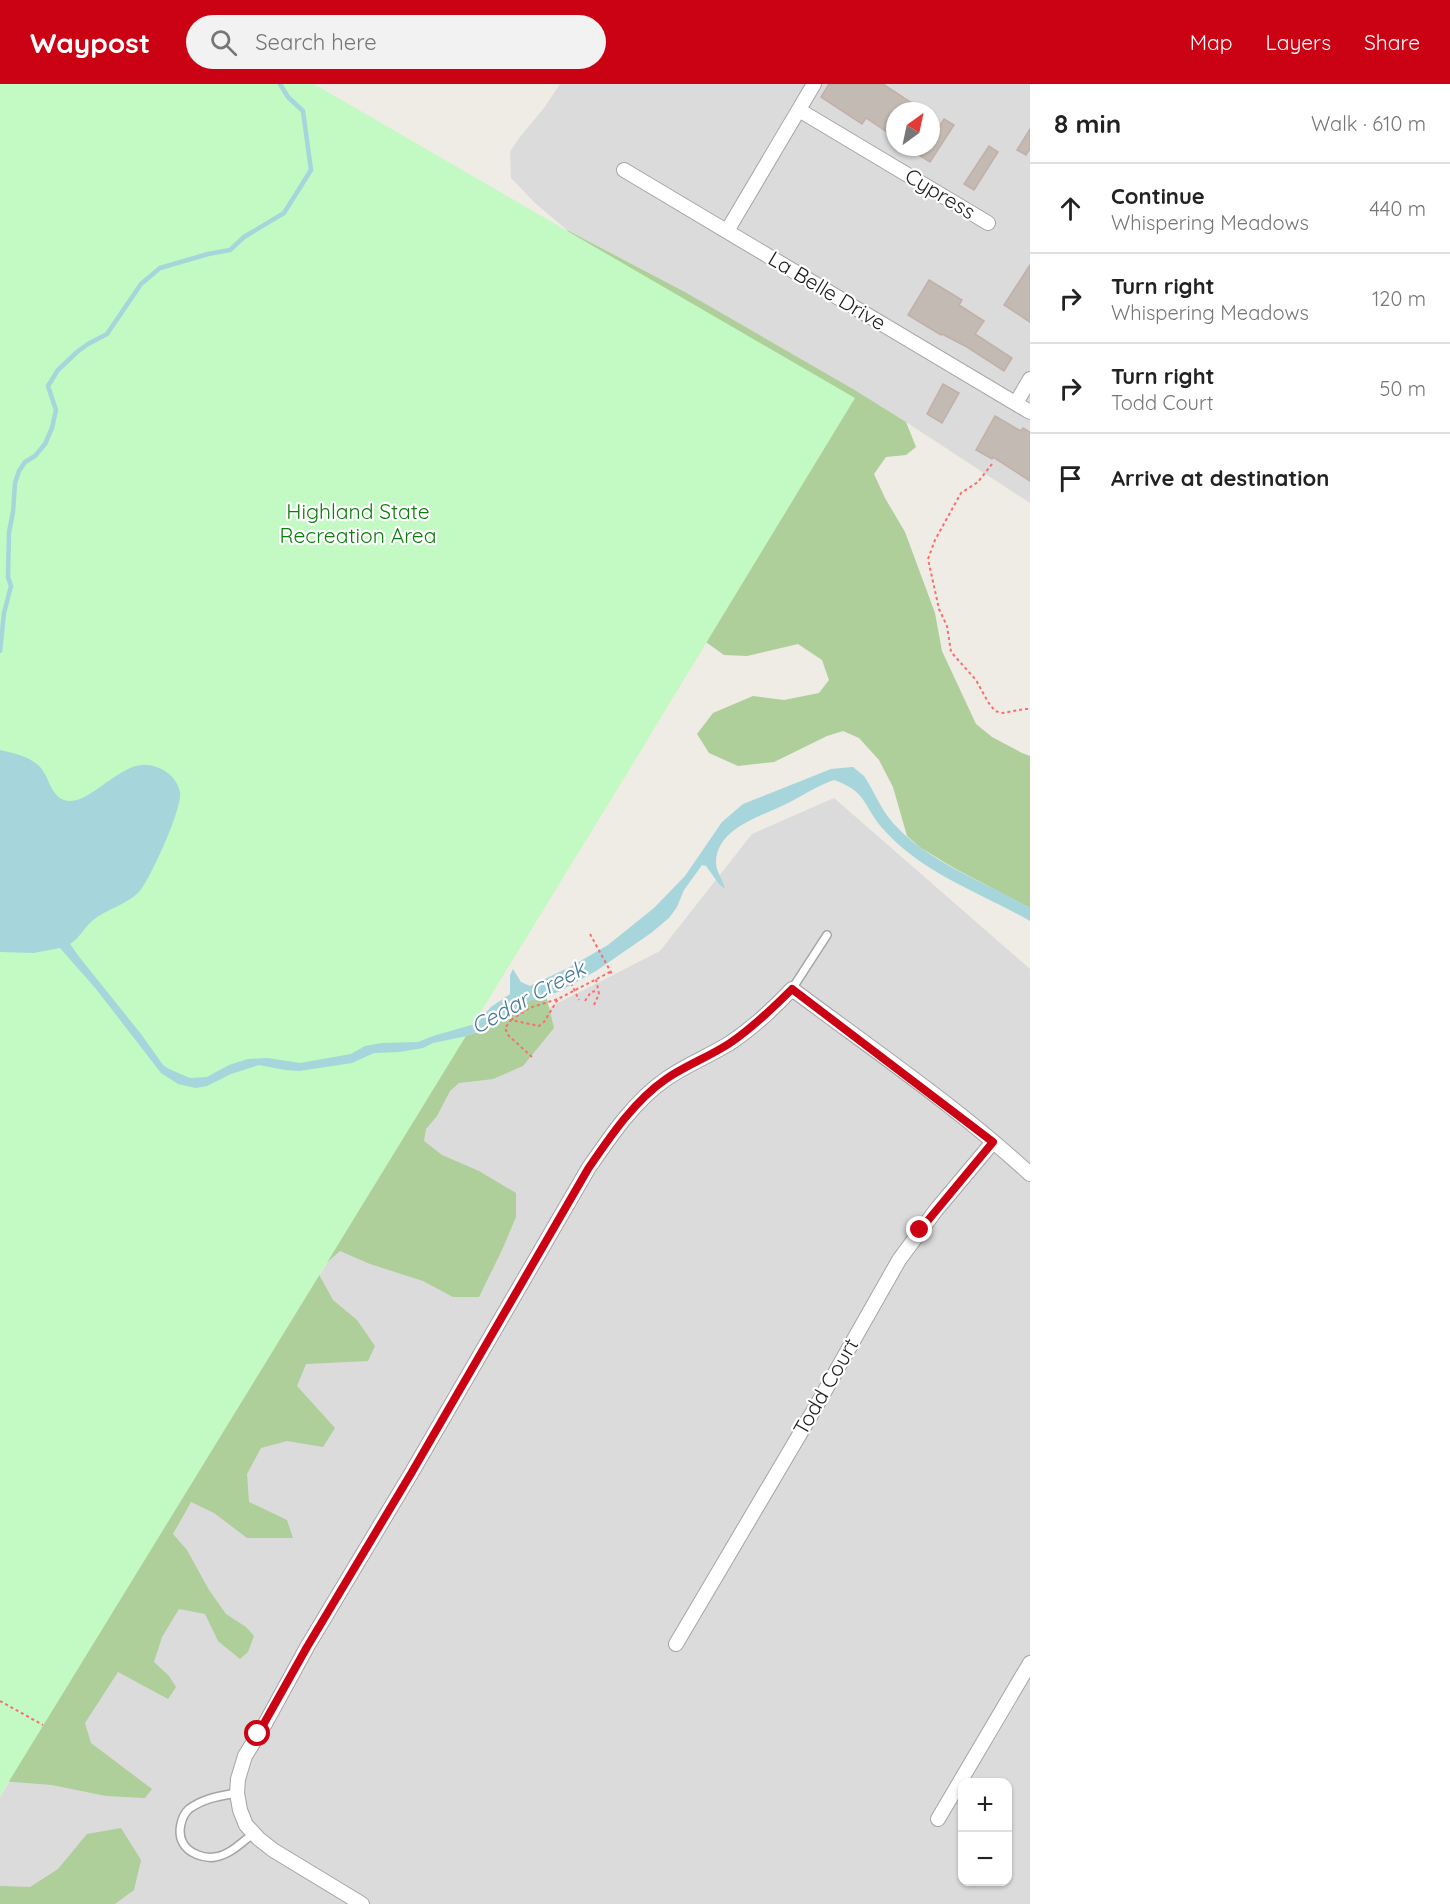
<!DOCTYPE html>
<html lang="en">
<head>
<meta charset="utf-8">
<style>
	:root { --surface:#fff; --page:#f2f2f2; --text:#222; --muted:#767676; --line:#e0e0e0; --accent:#ca0214 }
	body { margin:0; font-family:Quicksand,sans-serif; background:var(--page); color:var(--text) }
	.controls { position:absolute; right:18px; bottom:18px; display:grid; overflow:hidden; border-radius:12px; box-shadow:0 2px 4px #0004 }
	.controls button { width:54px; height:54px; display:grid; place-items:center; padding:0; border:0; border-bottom:2px solid var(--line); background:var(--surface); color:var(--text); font:30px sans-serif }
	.compass { position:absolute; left:886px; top:18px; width:54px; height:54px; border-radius:50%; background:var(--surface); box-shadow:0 2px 4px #0004; rotate:33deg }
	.stop { position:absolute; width:18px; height:18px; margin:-14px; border:4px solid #ca0214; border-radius:50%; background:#fff }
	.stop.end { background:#ca0214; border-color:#fff; box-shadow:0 2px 6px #0008 }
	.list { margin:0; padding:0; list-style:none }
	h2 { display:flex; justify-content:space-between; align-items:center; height:78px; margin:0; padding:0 24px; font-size:26px }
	h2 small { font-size:20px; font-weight:400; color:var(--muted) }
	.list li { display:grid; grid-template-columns:39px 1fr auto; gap:18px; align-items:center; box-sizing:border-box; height:90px; padding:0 24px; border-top:2px solid var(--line) }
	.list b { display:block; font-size:22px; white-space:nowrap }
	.list p { margin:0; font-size:20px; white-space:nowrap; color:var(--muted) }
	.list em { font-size:20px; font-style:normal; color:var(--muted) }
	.icon { flex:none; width:33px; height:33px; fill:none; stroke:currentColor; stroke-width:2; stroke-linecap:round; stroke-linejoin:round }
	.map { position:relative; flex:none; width:1030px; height:1820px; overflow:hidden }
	header { display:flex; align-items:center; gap:36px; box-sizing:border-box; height:84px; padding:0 30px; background:var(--accent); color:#fff }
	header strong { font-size:28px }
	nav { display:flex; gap:33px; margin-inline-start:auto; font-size:21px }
	.search { width:420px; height:54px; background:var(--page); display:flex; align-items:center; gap:15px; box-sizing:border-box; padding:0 21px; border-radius:33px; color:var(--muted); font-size:22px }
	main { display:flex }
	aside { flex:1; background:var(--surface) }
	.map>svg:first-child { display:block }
</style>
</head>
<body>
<header>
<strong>Waypost</strong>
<div class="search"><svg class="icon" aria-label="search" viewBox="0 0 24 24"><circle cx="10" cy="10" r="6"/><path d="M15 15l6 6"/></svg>Search here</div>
<nav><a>Map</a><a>Layers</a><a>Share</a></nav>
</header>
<main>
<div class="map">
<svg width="1030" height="1820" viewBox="0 0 1030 1820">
	<rect width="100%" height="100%" fill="#efebe5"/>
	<!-- residential -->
	<path fill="#dcdbdb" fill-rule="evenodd" d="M 560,0 L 1030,0 L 1030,419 L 906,338 L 844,300 L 685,208 L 567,146 L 535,119 L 511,94 L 510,68 L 519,54 L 544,24 ZM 895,27 L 931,27 L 931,63 L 895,63 Z
		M 834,714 L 1030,885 L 1030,1820 L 0,1820 L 0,1713 L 454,972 L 660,867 L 752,750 ZM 962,1698 L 1008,1698 L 1008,1798 L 962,1798 Z"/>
	<!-- forest -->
	<path fill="#aece9a" d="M 567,146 L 685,208 L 853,305 L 906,338 L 916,363 L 906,371 L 886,373 L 874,390 L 885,414 L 905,448 L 935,529 L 942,567 L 976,640 L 992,653 L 1022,669 L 1030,672 L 1030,824 L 954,784 L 921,764 L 907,752 L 893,703 L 879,676 L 859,654 L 843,647 L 827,652 L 774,678 L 738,682 L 709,669 L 697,650 L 713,629 L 753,612 L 784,616 L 819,609 L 829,596 L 822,576 L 798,560 L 747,572 L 724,571 L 682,541 L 586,179 Z
		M 546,911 L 554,944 L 523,982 L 493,995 L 459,999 L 450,1007 L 437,1032 L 426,1045 L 424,1057 L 442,1071 L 479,1087 L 516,1109 L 516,1133 L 502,1166 L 479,1213 L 453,1213 L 423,1197 L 370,1180 L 340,1167 L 317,1187 L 333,1216 L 357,1236 L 375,1262 L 368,1277 L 306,1280 L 297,1302 L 335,1344 L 323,1363 L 287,1357 L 261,1364 L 247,1390 L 249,1418 L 287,1436 L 293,1454 L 247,1454 L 214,1429 L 191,1418 L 173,1450 L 187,1466 L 209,1506 L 226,1530 L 246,1543 L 254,1552 L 248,1568 L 240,1575 L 218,1557 L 205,1530 L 179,1525 L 162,1553 L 154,1578 L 169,1592 L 176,1603 L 168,1615 L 118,1588 L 85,1639 L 91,1659 L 152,1705 L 145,1714 L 106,1712 L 52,1701 L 0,1697 L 0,1428 L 138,1077 L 482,946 L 523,919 Z
		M 121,1744 L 141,1776 L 134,1806 L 115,1820 L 0,1820 L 0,1802 L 30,1803 L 58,1785 L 87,1750 Z"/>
	<!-- park -->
	<path fill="#c3f9c2" d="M 0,0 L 314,0 L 855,314 L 626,691 L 0,1712 Z"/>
	<!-- water -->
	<path fill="#a6d5dc" d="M 0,666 C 13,669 28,672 38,681 C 50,691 50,716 69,717 C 91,719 121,678 147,681 C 161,682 177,692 180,708 C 183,723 150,796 139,808 C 126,821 106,825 92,837 C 84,844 79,855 70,860 L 80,874 L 141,950 L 163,981 L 169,985 L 190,994 L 207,993 L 229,981 L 248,975 L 268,974 L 300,979 L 351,970 L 365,962 L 382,959 L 418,958 L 433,952 L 475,940 L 491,923 L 510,910 L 510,891 L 513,885 L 521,898 L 530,902 L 570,883 L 608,861 L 654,824 L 685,792 L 722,738 L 743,720 L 831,685 L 853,683 L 864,692 C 874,707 881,726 893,739 C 930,780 984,797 1030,824 L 1030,837 C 981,809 924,790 885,747 C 863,724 869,708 834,696 C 819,701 805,710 792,717 C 767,731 716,742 716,779 C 716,788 723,795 725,805 L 719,800 L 706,782 L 702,781 L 684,806 L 677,823 L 669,834 L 651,849 L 596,887 L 558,908 L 523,919 L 482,946 L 467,952 L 433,959 L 423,964 L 399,968 L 374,969 L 352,979 L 299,987 L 285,986 L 259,981 L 231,990 L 207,1002 L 196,1004 L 178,1000 L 161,989 L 96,905 L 60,864 L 34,869 L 0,868 Z"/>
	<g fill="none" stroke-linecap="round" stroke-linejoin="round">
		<!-- stream -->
		<path stroke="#a6d5dc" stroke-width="4.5" d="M 0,567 L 4,529 L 11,502 L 8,493 L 9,448 L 13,428 L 15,399 L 19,387 L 25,378 L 35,372 L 45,360 L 52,344 L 56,326 L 48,302 L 58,286 L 77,268 L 88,260 L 107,250 L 141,200 L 160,184 L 208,170 L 230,166 L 244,153 L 284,129 L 311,86 L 303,27 L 288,13 L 280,0"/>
	</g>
	<!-- building -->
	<path fill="#c4bab4" stroke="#c1b0a7" stroke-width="1.5" d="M 829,0 L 883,0 L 924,27 L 895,27 L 895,35 L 887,48 L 866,34 L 862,40 L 821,13 Z
		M 944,35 L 954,41 L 930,78 L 906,63 L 931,63 L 931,56 Z
		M 1030,45 L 1030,65 L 1026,71 L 1017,66 Z
		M 989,62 L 998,68 L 974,106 L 964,100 Z
		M 1030,181 L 1030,238 L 1004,221 Z
		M 929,196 L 962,216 L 959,221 L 984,237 L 975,250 L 1012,274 L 1004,287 L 967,263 L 942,250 L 941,251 L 908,231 Z
		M 943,300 L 959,309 L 942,339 L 927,330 Z
		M 995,332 L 1021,347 L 1023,344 L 1030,348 L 1030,397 L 993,373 L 992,375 L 976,366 Z"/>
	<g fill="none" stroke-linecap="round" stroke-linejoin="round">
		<defs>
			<path id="lane" d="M 792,905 L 827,851
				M 237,1709 C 220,1712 204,1714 189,1725 C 181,1732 177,1749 183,1759 C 188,1769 204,1775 215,1773 C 230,1771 242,1758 254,1749"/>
			<path id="street" d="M 799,26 L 988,139
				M 624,86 L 1030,328
				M 727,147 L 814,0
				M 1016,319 L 1030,295
				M 676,1560 L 814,1326 L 899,1176 L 936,1126 L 993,1058
				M 938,1735 L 1030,1579
				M 362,1820 L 273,1766 L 259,1755 L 246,1741 L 240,1726 L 237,1709 L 238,1695 L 245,1672 L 266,1638 L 307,1563 L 412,1388 L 588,1085 C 610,1053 634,1017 666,995 C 686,981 709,972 730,959 C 751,945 774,924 792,905 C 872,965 956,1022 1030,1090"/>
		</defs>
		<!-- lane casing -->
		<use href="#lane" stroke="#a5a5a5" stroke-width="10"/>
		<!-- street casing -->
		<use href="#street" stroke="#a5a5a5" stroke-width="16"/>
		<!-- path -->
		<path stroke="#f86f6d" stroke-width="2" stroke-dasharray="3 3" stroke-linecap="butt" d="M 992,380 L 978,398 L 961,409 L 935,456 L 928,475 L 939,525 L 947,542 L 951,568 L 976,596 L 988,618 L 995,627 L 1003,629 L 1024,625 L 1030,625
			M 590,850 L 613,892
			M 571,899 L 579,916
			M 585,917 L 591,908 L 597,907
			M 594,921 L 599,910 L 596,895
			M 511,936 L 529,924 L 558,915
			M 532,973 L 508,951 L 505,944 L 511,936 L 539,942 L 544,938 L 558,915 L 610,888
			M 0,1617 L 43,1641"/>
		<!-- lane -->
		<use href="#lane" stroke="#fff" stroke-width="7"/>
		<!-- street -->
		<use href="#street" stroke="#fff" stroke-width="14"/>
	</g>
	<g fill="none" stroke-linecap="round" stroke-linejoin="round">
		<!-- route -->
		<path stroke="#ca0214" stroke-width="8" d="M 258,1650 L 307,1563 L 412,1388 L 588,1085 C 610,1053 634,1017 666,995 C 686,981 709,973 730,959 C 751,945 774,923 792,905 L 993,1058 L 920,1146"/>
	</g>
	<g text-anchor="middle" stroke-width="4.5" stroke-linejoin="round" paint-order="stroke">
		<!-- street labels -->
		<g font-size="21" fill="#1e1e1e" stroke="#fff">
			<text transform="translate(940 110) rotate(31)" y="7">Cypress</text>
			<text transform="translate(827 207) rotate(31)" y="7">La Belle Drive</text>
			<text transform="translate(826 1303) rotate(-60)" y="7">Todd Court</text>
		</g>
		<!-- park labels -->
		<g font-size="21" fill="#0d7c0d" stroke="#fff">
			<text x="358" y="435">Highland State<tspan x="358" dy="24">Recreation Area</tspan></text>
		</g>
		<!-- water labels -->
		<g font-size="22" font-style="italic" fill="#46799d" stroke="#fff">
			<text transform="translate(528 913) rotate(-29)" y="8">Cedar Creek</text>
		</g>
	</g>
</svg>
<div class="controls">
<button>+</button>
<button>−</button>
</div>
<svg class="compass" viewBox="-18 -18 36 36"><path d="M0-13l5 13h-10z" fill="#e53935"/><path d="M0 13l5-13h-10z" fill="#767676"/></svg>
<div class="stop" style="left:258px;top:1650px"></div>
<div class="stop end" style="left:920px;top:1146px"></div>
</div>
<aside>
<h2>8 min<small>Walk · 610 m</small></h2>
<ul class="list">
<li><svg class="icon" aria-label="ahead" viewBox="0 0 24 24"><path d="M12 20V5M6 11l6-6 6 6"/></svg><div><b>Continue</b><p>Whispering Meadows</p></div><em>440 m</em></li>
<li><svg class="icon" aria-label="right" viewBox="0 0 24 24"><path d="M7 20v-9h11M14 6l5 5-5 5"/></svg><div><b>Turn right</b><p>Whispering Meadows</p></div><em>120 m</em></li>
<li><svg class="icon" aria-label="right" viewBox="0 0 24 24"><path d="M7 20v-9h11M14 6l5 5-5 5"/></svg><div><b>Turn right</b><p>Todd Court</p></div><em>50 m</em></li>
<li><svg class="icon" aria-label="arrive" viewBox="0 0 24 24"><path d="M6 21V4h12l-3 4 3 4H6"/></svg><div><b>Arrive at destination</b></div></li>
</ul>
</aside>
</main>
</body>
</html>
